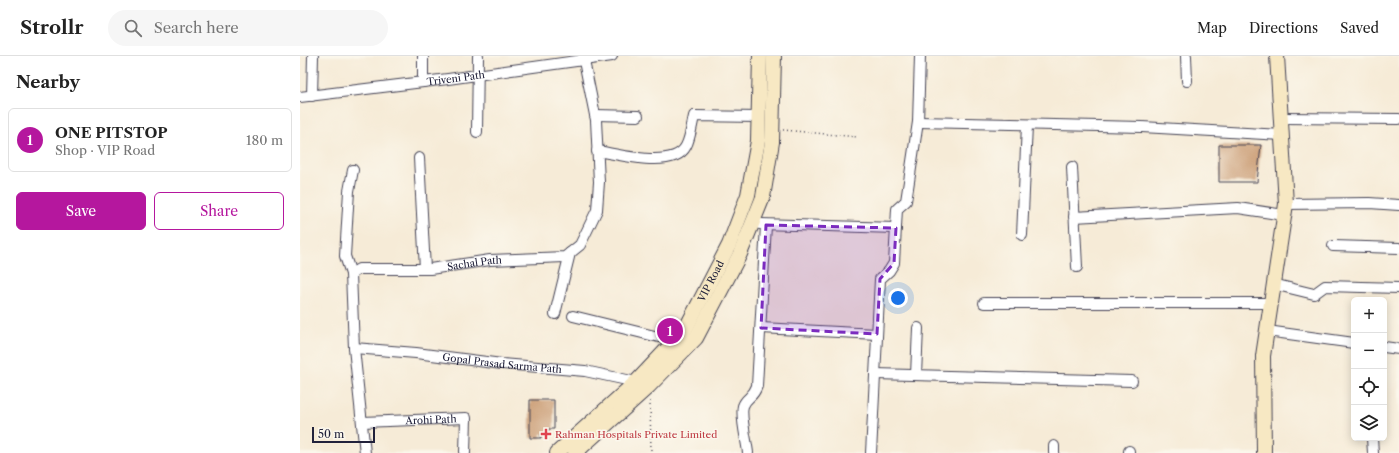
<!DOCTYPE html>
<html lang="en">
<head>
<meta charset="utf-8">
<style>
	:root { --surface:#fff; --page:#f6f6f6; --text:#222; --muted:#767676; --line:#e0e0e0; --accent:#b5179e }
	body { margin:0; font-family:"Libre Caslon Text",serif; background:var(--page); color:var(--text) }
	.controls { position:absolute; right:12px; bottom:12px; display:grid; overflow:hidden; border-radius:6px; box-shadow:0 2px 10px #0003 }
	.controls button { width:36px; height:36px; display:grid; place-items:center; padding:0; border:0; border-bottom:1px solid var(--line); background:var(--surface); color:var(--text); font:20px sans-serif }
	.scale { position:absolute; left:12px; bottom:10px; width:63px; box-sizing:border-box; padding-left:4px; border:2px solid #22223b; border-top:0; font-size:11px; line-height:14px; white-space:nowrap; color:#22223b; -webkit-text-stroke:3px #fbf7ec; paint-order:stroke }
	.you { position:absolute; left:598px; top:242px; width:14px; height:14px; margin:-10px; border:3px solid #fff; border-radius:50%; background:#1a73e8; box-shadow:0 0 0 6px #1a73e833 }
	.badge { display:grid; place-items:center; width:26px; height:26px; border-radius:50%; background:var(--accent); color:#fff; font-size:13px; font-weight:700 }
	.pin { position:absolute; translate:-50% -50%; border:2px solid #fff; box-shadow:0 1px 4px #0006 }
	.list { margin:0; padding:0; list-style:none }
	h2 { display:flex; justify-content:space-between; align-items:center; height:52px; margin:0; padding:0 16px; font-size:17px }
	h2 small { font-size:13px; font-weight:400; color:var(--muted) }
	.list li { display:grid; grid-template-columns:26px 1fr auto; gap:12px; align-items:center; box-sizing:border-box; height:64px; margin:0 8px 8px; padding:0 8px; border:1px solid var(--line); border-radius:6px }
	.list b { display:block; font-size:15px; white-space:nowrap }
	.list p { margin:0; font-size:13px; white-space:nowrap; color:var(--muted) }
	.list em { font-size:13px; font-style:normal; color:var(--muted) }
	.actions { display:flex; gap:8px; padding:12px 16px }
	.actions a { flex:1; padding:9px 0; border:1px solid var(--accent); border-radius:6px; text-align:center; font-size:14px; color:var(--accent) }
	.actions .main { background:var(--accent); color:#fff }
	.icon { flex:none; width:22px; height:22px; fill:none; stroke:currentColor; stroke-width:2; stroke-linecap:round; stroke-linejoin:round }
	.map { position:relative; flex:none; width:1099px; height:397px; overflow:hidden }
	header { display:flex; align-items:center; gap:24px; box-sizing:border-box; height:56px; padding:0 20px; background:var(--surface); border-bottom:1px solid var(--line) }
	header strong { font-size:19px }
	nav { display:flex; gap:22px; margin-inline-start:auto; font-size:14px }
	.search { width:280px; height:36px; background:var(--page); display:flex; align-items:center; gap:10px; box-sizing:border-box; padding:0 14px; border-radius:22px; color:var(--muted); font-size:15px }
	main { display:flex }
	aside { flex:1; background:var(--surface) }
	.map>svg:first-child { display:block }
</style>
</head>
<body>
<header>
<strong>Strollr</strong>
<div class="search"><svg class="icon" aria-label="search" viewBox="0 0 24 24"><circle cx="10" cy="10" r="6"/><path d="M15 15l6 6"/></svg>Search here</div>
<nav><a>Map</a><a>Directions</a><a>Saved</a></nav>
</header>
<main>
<aside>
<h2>Nearby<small></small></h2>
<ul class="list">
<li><span class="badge">1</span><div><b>ONE PITSTOP</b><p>Shop · VIP Road</p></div><em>180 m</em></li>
</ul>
<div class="actions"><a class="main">Save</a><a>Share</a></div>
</aside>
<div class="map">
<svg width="1099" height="397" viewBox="0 0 1099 397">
	<rect width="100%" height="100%" fill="#fbf7ec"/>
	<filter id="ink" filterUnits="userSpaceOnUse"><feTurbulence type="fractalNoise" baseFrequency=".025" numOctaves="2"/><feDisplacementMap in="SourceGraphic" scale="8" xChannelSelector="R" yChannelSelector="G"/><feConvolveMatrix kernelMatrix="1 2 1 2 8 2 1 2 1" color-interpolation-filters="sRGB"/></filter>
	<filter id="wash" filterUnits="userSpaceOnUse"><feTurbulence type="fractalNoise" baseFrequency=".012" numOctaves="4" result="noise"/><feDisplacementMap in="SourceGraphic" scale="16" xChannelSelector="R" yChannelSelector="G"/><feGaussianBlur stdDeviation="0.9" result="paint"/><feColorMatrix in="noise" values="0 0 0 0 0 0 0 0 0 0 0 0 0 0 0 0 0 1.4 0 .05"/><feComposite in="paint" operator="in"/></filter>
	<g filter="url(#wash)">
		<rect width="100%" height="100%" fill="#f6ebd7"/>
		<g id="blocks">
			<!-- building -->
			<path fill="#cea37d" d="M 919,89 L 961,89 L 957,126 L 919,126 Z
				M 230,344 L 254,344 L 254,373 L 248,373 L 248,378 L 241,378 L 241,382 L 230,382 Z"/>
		</g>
	</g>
	<g filter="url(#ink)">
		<use href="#blocks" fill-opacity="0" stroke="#424052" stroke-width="1"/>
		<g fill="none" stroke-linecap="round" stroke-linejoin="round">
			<defs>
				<g id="street">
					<path d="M 123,0 L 123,26"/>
					<path d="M 886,0 L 887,25"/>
					<path d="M 12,40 L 13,0"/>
					<path id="s1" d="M 0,41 L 148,23 L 312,0"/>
					<path d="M 295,59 L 338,60"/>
					<path d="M 981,62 L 1099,63"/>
					<path d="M 618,66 L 842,71 L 982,79"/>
					<path d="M 177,76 L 178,0"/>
					<path d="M 297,95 C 318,98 374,114 386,90 C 390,83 392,69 394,60 L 458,61"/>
					<path d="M 119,102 L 125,213"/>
					<path d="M 772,111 L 777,211"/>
					<path d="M 986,148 L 1069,147 L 1099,149"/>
					<path d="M 774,161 L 938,152 L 984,159"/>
					<path d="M 460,168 L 596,172"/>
					<path d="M 722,179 L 727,69"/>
					<path d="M 1033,190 L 1099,192"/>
					<path d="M 51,218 L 45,200 L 49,135 L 53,114"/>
					<path d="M 973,228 L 1014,238 L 1025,230 L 1099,232"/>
					<path d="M 684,247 L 970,247"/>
					<path d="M 255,258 L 270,197"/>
					<path d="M 273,260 L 375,285"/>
					<path d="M 461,272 L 577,278"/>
					<path d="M 967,275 L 1054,287"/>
					<path d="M 1084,291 L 1099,293"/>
					<path id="s2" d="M 54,292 L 116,297 L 202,308 L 285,315 L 341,327"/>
					<path d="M 575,318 L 832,325"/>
					<path d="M 616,319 L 618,272"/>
					<path id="s3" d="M 62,366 L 166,362 L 165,397"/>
					<path d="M 1072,382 L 1073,397"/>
					<path d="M 829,395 L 829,397"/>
					<path id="s4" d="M 65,397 L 54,292 L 51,218 L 59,213 L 130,213 L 190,204 L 265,201 L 280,189 L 297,154 L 299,126 L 296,64 L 283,0"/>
					<path d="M 448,397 C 447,386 440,360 443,350 C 446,341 453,342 457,330 L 466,169"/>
					<path d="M 571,397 L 580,223 L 589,215 L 594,207 L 597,153 L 606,145 L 618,66 L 620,0"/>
					<path d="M 754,397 L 754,390"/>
				</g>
				<g id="secondary">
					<path id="s5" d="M 257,397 L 336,326 L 385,274 L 429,189 L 448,139 L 458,85 L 460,0"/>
					<path d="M 275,397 L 349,330 L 396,282 L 440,198 L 463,141 L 472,86 L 474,0"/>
					<path d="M 964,397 L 963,300 L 986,148 L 977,0"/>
				</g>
			</defs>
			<!-- street casing -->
			<use href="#street" stroke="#424052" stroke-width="12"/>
			<!-- secondary casing -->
			<use href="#secondary" stroke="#424052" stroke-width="16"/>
			<!-- path -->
			<path stroke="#424052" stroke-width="1.5" stroke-dasharray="1 3" stroke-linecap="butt" d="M 483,74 L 558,81
				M 350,345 L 351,397"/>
			<!-- street -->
			<use href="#street" stroke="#fff" stroke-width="10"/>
			<!-- secondary -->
			<use href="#secondary" stroke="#f7e8c3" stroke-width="14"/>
		</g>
	</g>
	<!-- marked area -->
	<path fill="#7b2cbf" fill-opacity="0.2" stroke="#7b2cbf" stroke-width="3" stroke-dasharray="8 5" stroke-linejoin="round" d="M 466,169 L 596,172 L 594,207 L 580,223 L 577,278 L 461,272 Z"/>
	<!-- markers -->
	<path fill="#e0444e" stroke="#fbf7ec" stroke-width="1.5" d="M244 372h4v4h4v4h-4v4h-4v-4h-4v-4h4z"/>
	<g text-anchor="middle" stroke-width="3" stroke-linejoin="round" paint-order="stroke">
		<!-- street labels -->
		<g font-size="10" fill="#22223b" stroke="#fbf7ec">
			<text dy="4" stroke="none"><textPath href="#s1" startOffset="157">Triveni Path</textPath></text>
			<text dy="4" stroke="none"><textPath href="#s4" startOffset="305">Sachal Path</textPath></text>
			<text dy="4" stroke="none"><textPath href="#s5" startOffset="233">VIP Road</textPath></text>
			<text dy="4" stroke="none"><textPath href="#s2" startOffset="149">Gopal Prasad Sarma Path</textPath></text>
			<text dy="4" stroke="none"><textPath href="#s3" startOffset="69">Arohi Path</textPath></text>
		</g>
		<!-- health labels -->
		<g font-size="10" fill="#be3a42" stroke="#fbf7ec" text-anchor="start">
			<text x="255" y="382">Rahman Hospitals Private Limited</text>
		</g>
	</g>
</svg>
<div class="controls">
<button>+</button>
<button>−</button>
<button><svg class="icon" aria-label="locate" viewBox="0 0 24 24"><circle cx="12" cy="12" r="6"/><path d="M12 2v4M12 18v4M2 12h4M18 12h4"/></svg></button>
<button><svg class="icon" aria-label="layers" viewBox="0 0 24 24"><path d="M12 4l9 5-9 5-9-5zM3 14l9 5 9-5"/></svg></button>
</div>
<div class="scale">50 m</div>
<div class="you"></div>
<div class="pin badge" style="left:370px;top:275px">1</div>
</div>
</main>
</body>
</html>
